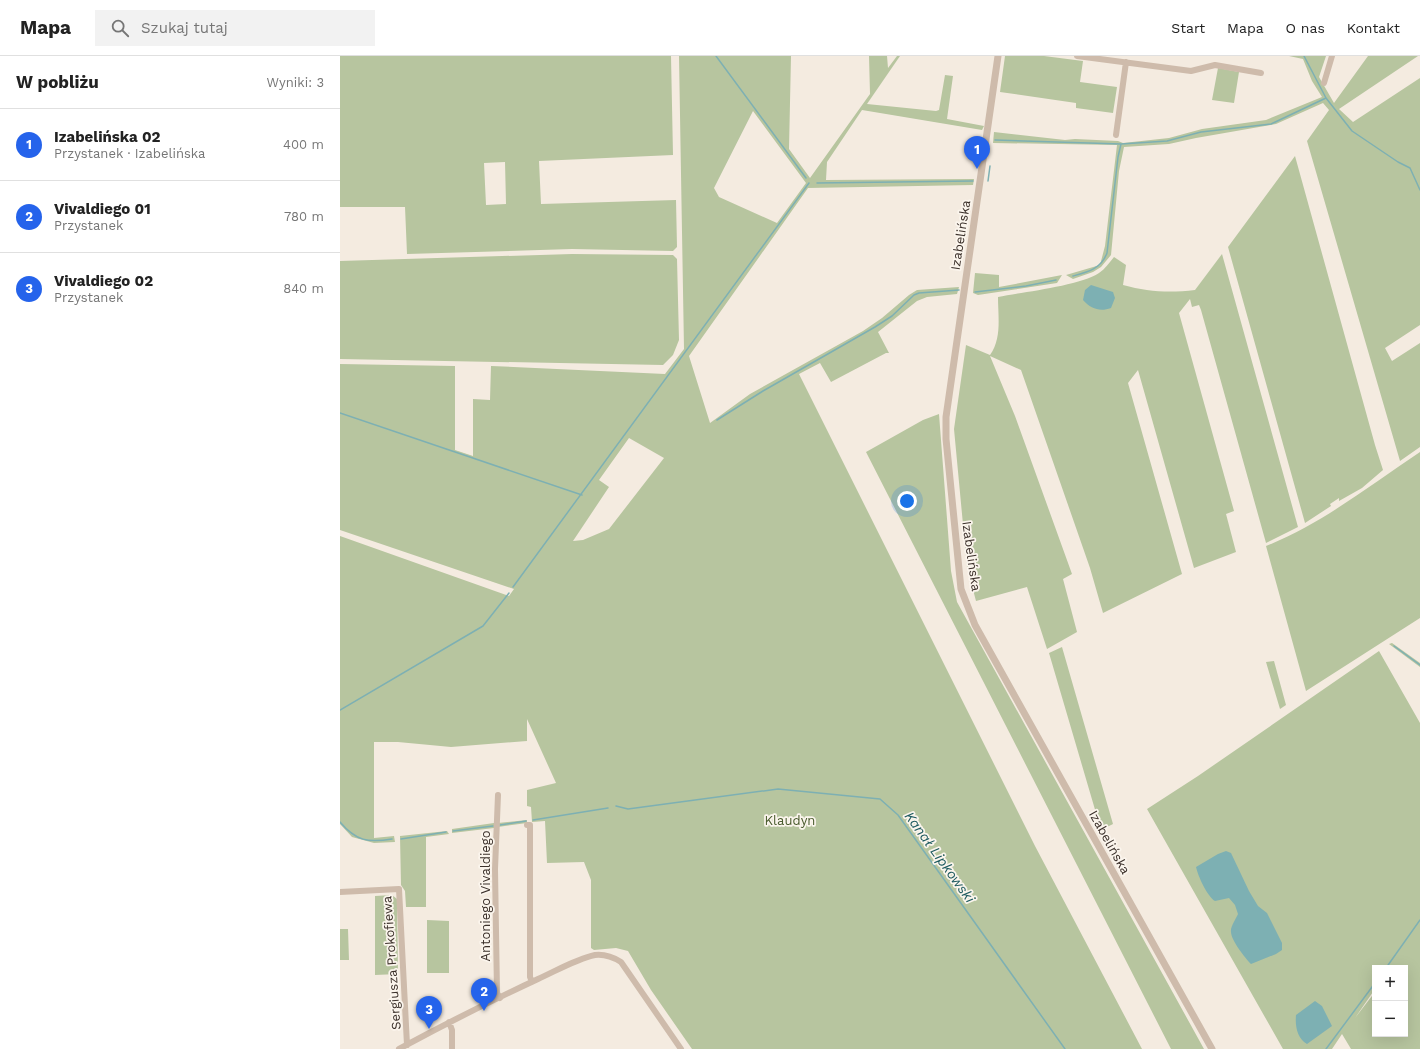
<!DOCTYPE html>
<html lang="pl">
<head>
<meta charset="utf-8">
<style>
	:root { --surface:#fff; --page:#f2f2f2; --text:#222; --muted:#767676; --line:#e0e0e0; --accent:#2563eb }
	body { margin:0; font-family:"Work Sans",sans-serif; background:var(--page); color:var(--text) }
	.controls { position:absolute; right:12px; bottom:12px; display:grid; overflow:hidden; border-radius:0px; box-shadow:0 4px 16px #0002 }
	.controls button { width:36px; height:36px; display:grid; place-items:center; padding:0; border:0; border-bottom:1px solid var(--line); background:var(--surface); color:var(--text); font:20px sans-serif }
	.you { position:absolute; left:567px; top:445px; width:14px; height:14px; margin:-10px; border:3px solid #fff; border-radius:50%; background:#1a73e8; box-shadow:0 0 0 6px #1a73e833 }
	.badge { display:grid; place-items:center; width:26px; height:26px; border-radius:50%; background:var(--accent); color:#fff; font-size:13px; font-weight:700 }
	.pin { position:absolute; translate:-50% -33px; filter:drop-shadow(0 1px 2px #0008) }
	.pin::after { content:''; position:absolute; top:21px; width:14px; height:12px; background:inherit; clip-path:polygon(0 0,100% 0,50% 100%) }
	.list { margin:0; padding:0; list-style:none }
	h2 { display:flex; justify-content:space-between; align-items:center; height:52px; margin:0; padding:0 16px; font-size:17px }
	h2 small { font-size:13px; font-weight:400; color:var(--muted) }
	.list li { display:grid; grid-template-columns:26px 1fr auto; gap:12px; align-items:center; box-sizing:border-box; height:72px; padding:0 16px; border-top:1px solid var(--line) }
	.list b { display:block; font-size:15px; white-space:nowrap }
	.list p { margin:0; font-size:13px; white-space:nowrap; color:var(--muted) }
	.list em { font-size:13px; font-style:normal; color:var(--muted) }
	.icon { flex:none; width:22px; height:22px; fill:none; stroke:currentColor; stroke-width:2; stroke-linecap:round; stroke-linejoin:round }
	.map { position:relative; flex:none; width:1080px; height:993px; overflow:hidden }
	header { display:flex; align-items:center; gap:24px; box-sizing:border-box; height:56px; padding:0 20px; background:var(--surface); border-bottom:1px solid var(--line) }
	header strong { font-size:19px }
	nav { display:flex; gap:22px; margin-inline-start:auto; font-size:14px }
	.search { width:280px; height:36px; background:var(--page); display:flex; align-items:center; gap:10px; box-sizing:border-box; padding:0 14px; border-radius:0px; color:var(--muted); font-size:15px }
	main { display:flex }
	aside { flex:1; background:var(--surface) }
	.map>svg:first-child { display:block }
</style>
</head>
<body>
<header>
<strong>Mapa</strong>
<div class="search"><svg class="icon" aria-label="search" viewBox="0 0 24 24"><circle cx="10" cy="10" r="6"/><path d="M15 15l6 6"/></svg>Szukaj tutaj</div>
<nav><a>Start</a><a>Mapa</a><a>O nas</a><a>Kontakt</a></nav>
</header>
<main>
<aside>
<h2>W pobliżu<small>Wyniki: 3</small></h2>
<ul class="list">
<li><span class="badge">1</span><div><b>Izabelińska 02</b><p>Przystanek · Izabelińska</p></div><em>400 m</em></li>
<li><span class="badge">2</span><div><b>Vivaldiego 01</b><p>Przystanek</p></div><em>780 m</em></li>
<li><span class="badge">3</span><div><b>Vivaldiego 02</b><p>Przystanek</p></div><em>840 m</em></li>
</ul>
</aside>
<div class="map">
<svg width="1080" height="993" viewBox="0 0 1080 993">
	<rect width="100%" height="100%" fill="#f4ebe0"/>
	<!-- green -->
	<path fill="#b7c59f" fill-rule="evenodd" d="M 0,0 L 331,0 L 333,99 L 199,105 L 201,148 L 336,144 L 337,191 L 333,195 L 232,193 L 67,198 L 65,151 L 0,151 ZM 165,106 L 166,148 L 146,149 L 144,107 Z
		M 339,0 L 451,0 L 449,93 L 470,122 L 530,38 L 529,0 L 547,0 L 548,12 L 557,0 L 560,0 L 527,48 L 596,55 L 599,54 L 605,19 L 613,20 L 607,63 L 644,70 L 642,74 L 522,54 L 487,106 L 486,124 L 634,123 L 633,129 L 468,132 L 349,300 L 370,367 L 410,338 L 523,275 L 542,262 L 569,239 L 577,234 L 619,231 L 617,238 L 587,241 L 577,245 L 538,276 L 549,297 L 546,297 L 491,326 L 480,307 L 459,318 L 695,790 L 802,993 L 352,993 L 311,934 L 288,895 L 276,892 L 254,894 L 251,892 L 251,824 L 244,806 L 207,807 L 205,765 L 192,766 L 191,751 L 187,750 L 187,734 L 216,727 L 187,663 L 187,685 L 111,691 L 58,686 L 34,686 L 34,782 L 54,780 L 55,786 L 34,787 L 12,781 L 0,768 L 0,480 L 169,540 L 174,533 L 0,474 L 0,308 L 115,310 L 115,394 L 133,400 L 133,343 L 150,344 L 151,310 L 325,318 L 344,293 ZM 413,55 L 466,127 L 437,167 L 379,141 L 374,132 ZM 289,382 L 324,402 L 269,473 L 243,484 L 233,485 L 269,431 L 259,424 Z
		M 665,0 L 704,0 L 743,5 L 740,26 L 777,31 L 773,57 L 736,52 L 736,47 L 660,36 Z
		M 949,0 L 986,0 L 979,21 L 994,47 L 1028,0 L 1078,0 L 999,53 L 1013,66 L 1080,22 L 1080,269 L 1045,292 L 1052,305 L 1080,287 L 1080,391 L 1060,405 L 967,85 L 989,54 L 983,47 L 936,68 L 856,82 L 829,88 L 784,91 L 779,115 L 771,199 L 761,211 L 753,216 L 733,223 L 726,219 L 760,209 L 765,190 L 777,89 L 653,87 L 654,76 L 725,84 L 735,83 L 778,85 L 783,87 L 829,82 L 862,73 L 926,64 L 982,41 L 972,25 L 963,3 Z
		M 878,12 L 899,16 L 894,47 L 872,44 Z
		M 955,100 L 1035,389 L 1043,414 L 1022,432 L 999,445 L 999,442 L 990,448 L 991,450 L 965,467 L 888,191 Z
		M 232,198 L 333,199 L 337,203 L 339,284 L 333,299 L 323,309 L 0,303 L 0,205 Z
		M 882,198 L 958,471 L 926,487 L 861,254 L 859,249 L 852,251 L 850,243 L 839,257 L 894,455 L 886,458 L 896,496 L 854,512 L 798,314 L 788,327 L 842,518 L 763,557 L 750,512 L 681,314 L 650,300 L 675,360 L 732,518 L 723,523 L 737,576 L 707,593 L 687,531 L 636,545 L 627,511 L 614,373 L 626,289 L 650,299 C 662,282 658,261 658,241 C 683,236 739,230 759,217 C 765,213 769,207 774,201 L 786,209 L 783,229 C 808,236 830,237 855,234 Z
		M 635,217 L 659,219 L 659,231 L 722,219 L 717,227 L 638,239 L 633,237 Z
		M 599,358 L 611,515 L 617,546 L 864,993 L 831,993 L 526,396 L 583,364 Z
		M 1080,396 L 1080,562 L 966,635 L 926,490 C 982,468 1030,429 1080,396 Z
		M 1052,587 L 1080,607 L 1080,611 L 1049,588 Z
		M 722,591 L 773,768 L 761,774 L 709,597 Z
		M 1039,595 L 1080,667 L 1080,993 L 1011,993 L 1002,978 L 992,993 L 943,993 L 807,753 L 858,720 ZM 1051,911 L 1065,912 L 1065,978 L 1035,978 L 1035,936 L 1015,962 L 1035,933 L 1035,912 Z
		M 934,605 L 946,649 L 940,653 L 926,606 Z
		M 187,764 L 187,767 L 158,771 L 158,767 Z
		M 154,767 L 154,772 L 112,777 L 112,773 Z
		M 107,775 L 109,778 L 86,781 L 86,851 L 66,851 L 65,835 L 61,829 L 60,780 Z
		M 52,839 L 57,843 L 58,918 L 35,919 L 35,840 Z
		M 87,864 L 109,865 L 109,917 L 87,917 Z
		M 0,873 L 8,873 L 9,904 L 0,904 Z"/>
	<!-- water -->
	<path fill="#7db0b3" d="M 751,229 L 773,236 L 775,242 L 771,252 C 760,256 751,253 743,244 L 745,234 Z
		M 886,795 L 891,797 L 909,835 L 918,850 L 927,857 L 942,887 L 942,894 L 936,898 L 911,908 C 905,902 891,884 891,876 C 890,871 896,863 898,858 L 895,849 L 889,842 L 875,845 C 867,840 858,820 856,811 L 878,798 Z
		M 975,945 L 982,950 L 992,970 L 967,988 C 957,982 955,970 956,959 Z"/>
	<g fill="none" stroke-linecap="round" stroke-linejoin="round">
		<!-- stream -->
		<path stroke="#7db0b3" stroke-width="1.5" d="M 376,0 L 466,122
			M 964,0 L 986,42 L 1012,75 L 1058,106 L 1070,112 L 1080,134
			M 655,84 L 781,88 L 827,85 L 861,76 L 931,68 L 986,42
			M 648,125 L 650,110
			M 477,127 L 633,125
			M 733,220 C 748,216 761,213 767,197 L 778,101 L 781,88
			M 635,236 L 686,230 L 716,224
			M 0,357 L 242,439
			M 377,364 L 423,335 L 535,271 L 552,260 L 574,239 L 579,237 L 619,234
			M 173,531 L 469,127
			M 1054,590 L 1080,609
			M 0,654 L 143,570 L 169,537
			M 276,750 L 288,753 L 438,733 L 540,743 L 558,759 L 725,993
			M 193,764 L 268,752
			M 0,766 C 16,785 28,787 52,783
			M 160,769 L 186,765
			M 113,775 L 153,770
			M 61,783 L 106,776
			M 1046,912 L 1080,864
			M 986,993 L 1035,927"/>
		<!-- minor -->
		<path stroke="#cebbab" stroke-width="6" d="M 737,0 L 851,15 L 875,9 L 921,17
			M 984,27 L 992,0
			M 776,79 L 786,6
			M 158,739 L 155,813 L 157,937 L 160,942
			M 187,769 L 190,769 L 190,921 L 192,926
			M 0,836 L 59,833 L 67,989
			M 109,966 L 112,974 L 112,993
			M 59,993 C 105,968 151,945 198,923 C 216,915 236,903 255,899 C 264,898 273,901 281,906 L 341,993"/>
		<!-- tertiary -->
		<path stroke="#cebbab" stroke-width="7" d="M 658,0 L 606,361 L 606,383 L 621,533 L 635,569 L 872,993"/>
	</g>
	<g text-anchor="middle" stroke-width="3.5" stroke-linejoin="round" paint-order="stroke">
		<!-- street labels -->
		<g font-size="13" fill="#3b302a" stroke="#fbf5ed">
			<text transform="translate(620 179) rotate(-81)" y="5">Izabelińska</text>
			<text transform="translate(632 500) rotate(82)" y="5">Izabelińska</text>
			<text transform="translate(770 786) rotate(61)" y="5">Izabelińska</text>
			<text transform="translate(145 840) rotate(-90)" y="5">Antoniego Vivaldiego</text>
			<text transform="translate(51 907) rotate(-94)" y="5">Sergiusza Prokofiewa</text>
		</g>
		<!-- park labels -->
		<g font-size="13" fill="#495b2d" stroke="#fbf5ed">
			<text x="450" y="769">Klaudyn</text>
		</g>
		<!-- water labels -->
		<g font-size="14" font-style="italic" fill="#1d5a5f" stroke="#fbf5ed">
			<text transform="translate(600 801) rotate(54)" y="5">Kanał Lipkowski</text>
		</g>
	</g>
</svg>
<div class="controls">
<button>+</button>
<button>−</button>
</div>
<div class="you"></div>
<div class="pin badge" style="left:637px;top:113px">1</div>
<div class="pin badge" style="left:144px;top:955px">2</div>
<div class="pin badge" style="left:89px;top:973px">3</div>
</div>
</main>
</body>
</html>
